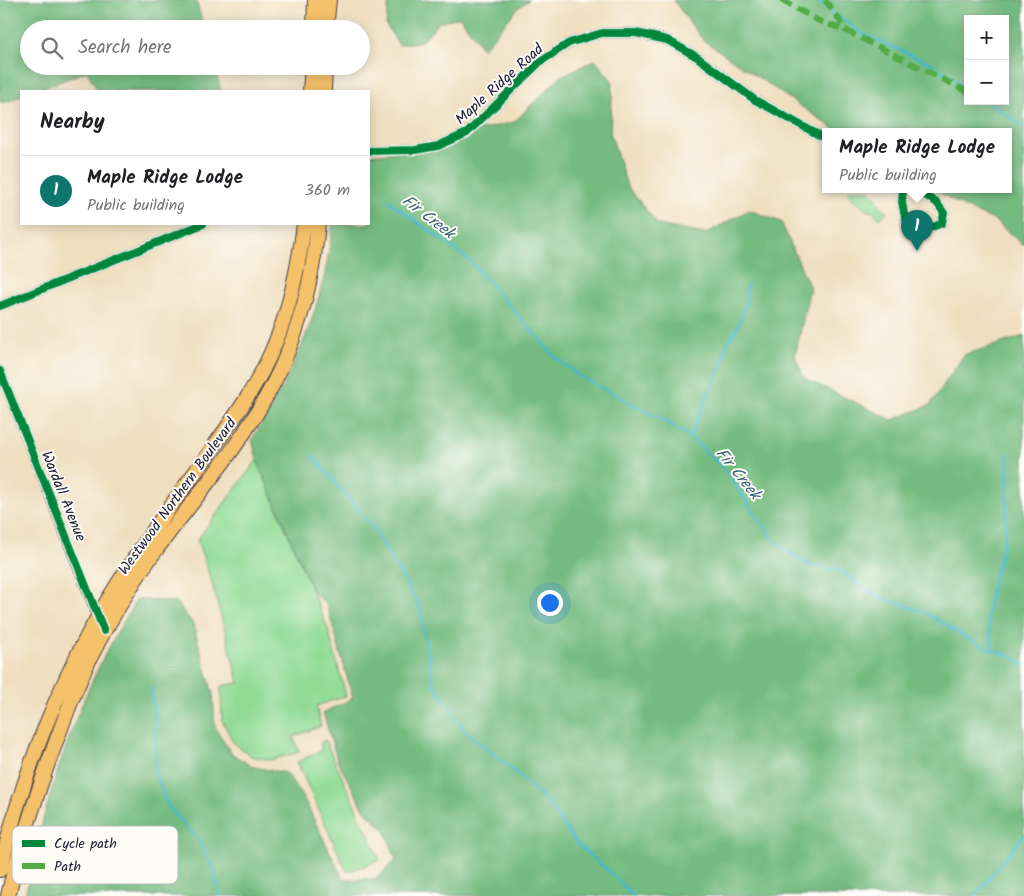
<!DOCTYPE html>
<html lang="en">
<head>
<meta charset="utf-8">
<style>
	:root { --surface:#fff; --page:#f6f6f6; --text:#202124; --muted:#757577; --line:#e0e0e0; --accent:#0f766e }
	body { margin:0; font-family:Kalam,sans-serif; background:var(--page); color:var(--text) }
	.controls { position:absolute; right:15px; top:15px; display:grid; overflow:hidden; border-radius:0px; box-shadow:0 2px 12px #0003 }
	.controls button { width:45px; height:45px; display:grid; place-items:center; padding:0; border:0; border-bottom:1px solid var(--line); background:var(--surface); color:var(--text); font:25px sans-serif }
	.you { position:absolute; left:549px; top:602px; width:18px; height:18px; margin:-12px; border:4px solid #fff; border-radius:50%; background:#1a73e8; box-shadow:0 0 0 8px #1a73e833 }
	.badge { display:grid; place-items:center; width:32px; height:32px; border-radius:50%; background:var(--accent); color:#fff; font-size:16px; font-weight:700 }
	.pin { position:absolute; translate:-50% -41px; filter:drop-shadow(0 1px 2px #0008) }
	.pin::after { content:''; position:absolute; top:26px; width:18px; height:15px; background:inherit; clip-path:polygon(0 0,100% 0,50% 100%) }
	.popup { position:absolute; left:822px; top:128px; width:190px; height:65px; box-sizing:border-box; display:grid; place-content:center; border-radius:0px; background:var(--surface); filter:drop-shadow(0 1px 4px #0005); font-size:16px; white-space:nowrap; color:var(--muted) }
	.popup b { font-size:19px; color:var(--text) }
	.popup::after { content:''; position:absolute; left:50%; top:100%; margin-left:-10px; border:10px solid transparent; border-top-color:var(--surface) }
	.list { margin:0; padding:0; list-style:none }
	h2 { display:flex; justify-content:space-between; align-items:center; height:65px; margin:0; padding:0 20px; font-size:21px }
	h2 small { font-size:16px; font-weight:400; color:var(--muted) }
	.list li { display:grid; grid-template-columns:32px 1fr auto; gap:15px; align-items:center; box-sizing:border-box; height:70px; padding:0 20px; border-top:1px solid var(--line) }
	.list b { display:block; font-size:19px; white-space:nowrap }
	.list p { margin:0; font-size:16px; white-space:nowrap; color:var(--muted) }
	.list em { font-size:16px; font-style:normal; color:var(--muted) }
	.icon { flex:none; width:28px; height:28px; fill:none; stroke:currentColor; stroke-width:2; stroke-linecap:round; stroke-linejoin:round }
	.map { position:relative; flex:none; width:1024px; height:896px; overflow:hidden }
	.search { position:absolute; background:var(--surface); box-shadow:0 2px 12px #0003; left:20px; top:20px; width:350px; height:55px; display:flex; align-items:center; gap:12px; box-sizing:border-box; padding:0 18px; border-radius:28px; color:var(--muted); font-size:19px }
	.panel { position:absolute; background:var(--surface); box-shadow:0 2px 12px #0003; left:20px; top:90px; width:350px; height:135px; border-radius:0px }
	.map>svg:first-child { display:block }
</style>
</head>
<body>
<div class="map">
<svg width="1024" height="896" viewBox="0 0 1024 896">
	<rect width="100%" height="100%" fill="#fdfcf7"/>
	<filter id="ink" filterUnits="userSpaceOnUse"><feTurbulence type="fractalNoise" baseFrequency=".02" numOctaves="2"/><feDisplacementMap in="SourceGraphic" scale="10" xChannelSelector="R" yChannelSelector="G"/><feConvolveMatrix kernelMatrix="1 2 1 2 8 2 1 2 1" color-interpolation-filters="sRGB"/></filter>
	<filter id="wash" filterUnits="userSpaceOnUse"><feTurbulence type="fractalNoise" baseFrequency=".0096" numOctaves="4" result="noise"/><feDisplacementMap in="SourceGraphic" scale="20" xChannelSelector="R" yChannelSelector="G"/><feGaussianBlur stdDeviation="1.12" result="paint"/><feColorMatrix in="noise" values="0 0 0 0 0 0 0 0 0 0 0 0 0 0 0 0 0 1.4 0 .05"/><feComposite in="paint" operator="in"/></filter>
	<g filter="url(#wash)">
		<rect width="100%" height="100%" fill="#f0dfbf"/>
		<!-- green -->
		<path fill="#92db96" stroke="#5a7e68" d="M 851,190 L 868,190 L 878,199 L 876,201 L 887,212 L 880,219 L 872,211 L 867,211 L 847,193 Z
			M 257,460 L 328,629 L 346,696 L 316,706 L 321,726 L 293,737 L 299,752 L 271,760 L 251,756 L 233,742 L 222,720 L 221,686 L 239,683 L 212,583 L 197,540 Z
			M 325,740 L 380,860 L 347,872 L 297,762 L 321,751 L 321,742 Z"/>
		<!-- forest -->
		<path fill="#75bb7f" stroke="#4c6e5d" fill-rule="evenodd" d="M 0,0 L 196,0 L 204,29 L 29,29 L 29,66 L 214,66 L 221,91 L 98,91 L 87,71 L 35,91 L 21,91 L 21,96 L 6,102 L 0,102 Z
			M 389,0 L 529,0 L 518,8 L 483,49 L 460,17 L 439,22 L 422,41 L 399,45 L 386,25 Z
			M 673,0 L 1024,0 L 1024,245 L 994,220 L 964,207 L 936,190 L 1008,190 L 1008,132 L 839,132 L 703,40 ZM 968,19 L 1005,19 L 1005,101 L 968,101 Z
			M 595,60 L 613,82 L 610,132 L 627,186 L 658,225 L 705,234 L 749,210 L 781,222 L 810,288 L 795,356 L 804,378 L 892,420 L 930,405 L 964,355 L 1024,336 L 1024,896 L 25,896 C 40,825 60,752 90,686 C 103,656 120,627 137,599 L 176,602 L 193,624 L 213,694 L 215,728 L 231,753 L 253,767 L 287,773 L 306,803 L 343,879 L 376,879 L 396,859 L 385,830 L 365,811 L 338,762 L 323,713 L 353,698 L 327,606 L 312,590 L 257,460 L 252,439 C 293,375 327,300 332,224 L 369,224 L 369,155 L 415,150 L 467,133 L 514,122 L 561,76 Z"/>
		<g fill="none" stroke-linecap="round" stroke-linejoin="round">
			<!-- stream -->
			<path stroke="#4bb9c4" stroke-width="3" d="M 816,0 L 863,34 L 932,64 L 968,89
				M 986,101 L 1024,126
				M 389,201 L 470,261 L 555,357 L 579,376 L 658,417 L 690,437 L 722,467 L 776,543 L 806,564 L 838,570 L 875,595 L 924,612 L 960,634 L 987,648 L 1015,658 L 1024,665
				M 690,437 L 708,394 L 722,367 L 727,344 L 736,330 L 746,304 L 747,285
				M 313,456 L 374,529 L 420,608 L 433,683 L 466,732 L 513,770 L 549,804 L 577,844 L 611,873 L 633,896
				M 994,650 C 977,600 1000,577 1005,531 C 1008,505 1007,479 1008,454
				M 151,689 L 155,722 L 155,772 L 168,806 L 199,841 L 215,872 L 220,896
				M 975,896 L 1024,835"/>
		</g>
	</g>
	<g filter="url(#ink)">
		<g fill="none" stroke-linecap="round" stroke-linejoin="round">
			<defs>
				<path id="minor" d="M 369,151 L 415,150 L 438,146 L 467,133 L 540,62 L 569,43 L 602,33 L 636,33 L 667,40 L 697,57 L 755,100 L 826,139
					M 903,190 L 902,202 L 905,218 C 920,230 924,232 942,223 L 944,213 L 937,203 L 917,190
					M 0,306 L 203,224
					M 0,371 L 99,620"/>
				<path id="primary" d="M 314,29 L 315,0
					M 326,29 L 329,0
					M 310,91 L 312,66
					M 324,91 L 325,66
					M 0,870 C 23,772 63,670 117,585 C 143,544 171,505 199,467 C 228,427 258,387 276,341 C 291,304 299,263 304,224
					M 8,896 C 18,851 32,809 47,766 C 64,720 80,673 105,630 C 121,603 137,575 156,550 C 195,497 241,446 272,386 C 298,336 313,280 318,224"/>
			</defs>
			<!-- minor casing -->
			<use href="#minor" stroke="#413e4f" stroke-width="11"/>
			<!-- primary casing -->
			<use href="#primary" stroke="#413e4f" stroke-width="16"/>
			<!-- minor -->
			<use href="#minor" stroke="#fff" stroke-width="9"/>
			<!-- primary -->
			<use href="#primary" stroke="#f5c16b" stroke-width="14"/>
			<!-- quiet -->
			<path stroke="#53aa46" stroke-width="6" stroke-dasharray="12 6" stroke-linecap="butt" d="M 781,0 L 821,22 L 845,30
				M 825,0 L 837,16 L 845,30 L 968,92"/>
			<defs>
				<path id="cycleway" d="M 369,151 L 415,150 L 438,146 L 467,133 L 540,62 L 569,43 L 602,33 L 636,33 L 667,40 L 697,57 L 755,100 L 826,139
					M 903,190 L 902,202 L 905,218 C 920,230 924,232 942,223 L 944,213 L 937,203 L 917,190
					M 0,306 L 203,224
					M 0,371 L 104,631"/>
			</defs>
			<!-- cycleway casing -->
			<use href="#cycleway" stroke="#fdfcf7" stroke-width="11"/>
			<!-- cycleway -->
			<use href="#cycleway" stroke="#00873e" stroke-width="8"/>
		</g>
	</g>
	<g text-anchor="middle" stroke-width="4" stroke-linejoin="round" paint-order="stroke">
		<!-- street labels -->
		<g font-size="15" fill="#22223b" stroke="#fdfcf7">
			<text transform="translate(499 84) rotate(-42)" y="5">Maple Ridge Road</text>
			<text transform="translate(64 496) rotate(68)" y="5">Wardall Avenue</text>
			<text transform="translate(177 496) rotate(-54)" y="5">Westwood Northern Boulevard</text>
		</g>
		<!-- water labels -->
		<g font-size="16" font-style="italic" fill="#325e72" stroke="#fdfcf7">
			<text transform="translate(429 216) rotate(37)" y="6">Fir Creek</text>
			<text transform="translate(739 473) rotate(51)" y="6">Fir Creek</text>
		</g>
	</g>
	<!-- legend -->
	<rect x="12" y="826" width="166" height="58" rx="8" fill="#fdfcf7" stroke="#bbbbbf" stroke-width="1"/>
	<rect x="22" y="840" width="23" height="7" fill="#00873e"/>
	<rect x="22" y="863" width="23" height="6" fill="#53aa46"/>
	<g font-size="14" fill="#22223b">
		<text x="54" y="848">Cycle path</text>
		<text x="54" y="871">Path</text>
	</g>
</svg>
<div class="controls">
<button>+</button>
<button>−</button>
</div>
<div class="you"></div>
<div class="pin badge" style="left:917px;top:251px">1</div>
<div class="popup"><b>Maple Ridge Lodge</b>Public building</div>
<div class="search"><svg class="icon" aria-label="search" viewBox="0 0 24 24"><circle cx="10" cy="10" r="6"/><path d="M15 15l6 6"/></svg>Search here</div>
<section class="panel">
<h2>Nearby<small></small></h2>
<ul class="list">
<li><span class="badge">1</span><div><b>Maple Ridge Lodge</b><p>Public building</p></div><em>360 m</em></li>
</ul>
</section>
</div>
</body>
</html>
